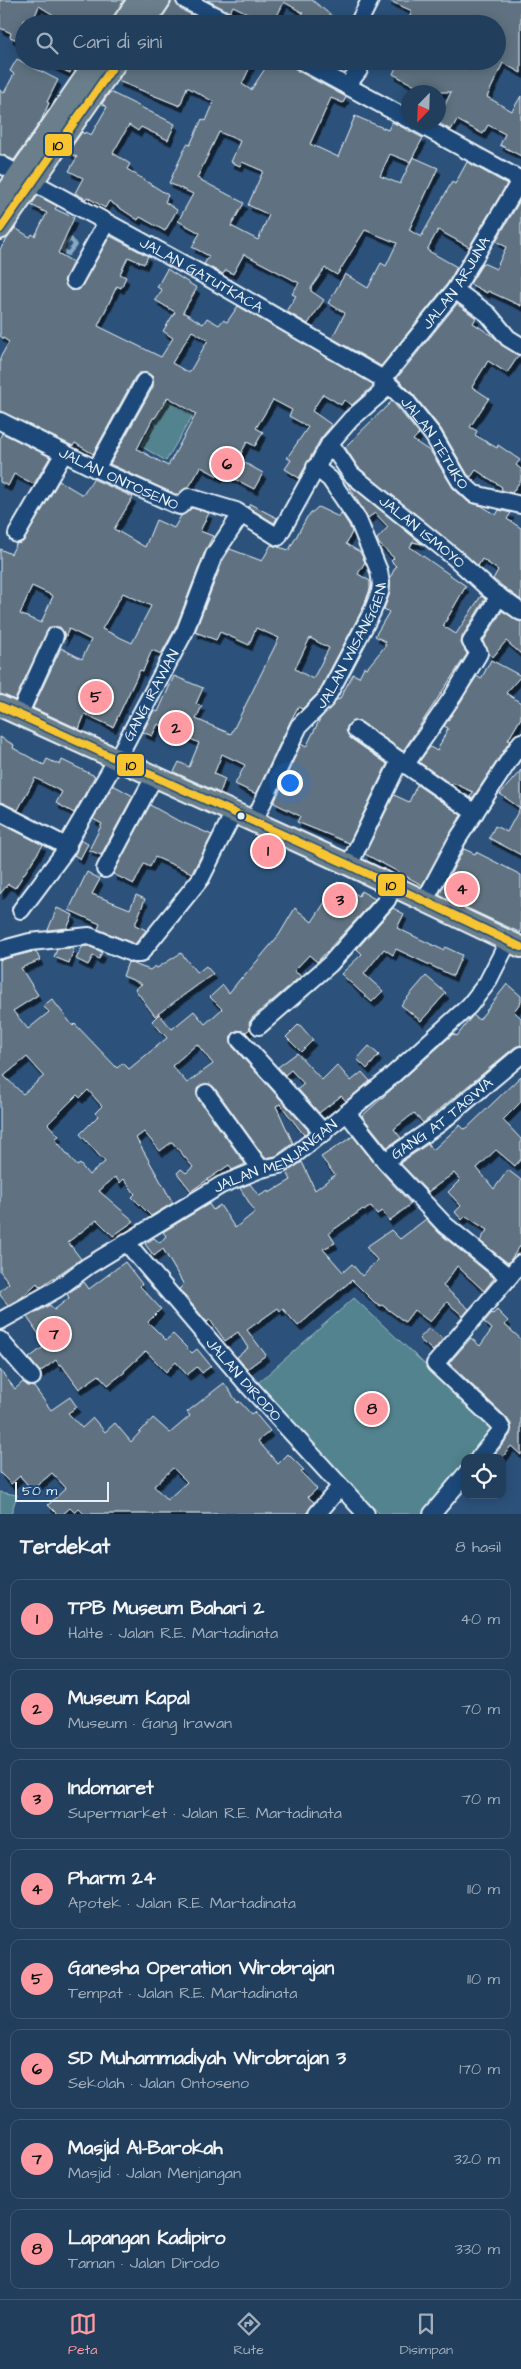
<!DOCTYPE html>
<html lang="id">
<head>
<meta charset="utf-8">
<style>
	:root { --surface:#213e5c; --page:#294562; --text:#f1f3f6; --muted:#a2aebb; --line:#3e5772; --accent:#ff9aa2 }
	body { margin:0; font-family:"Architects Daughter",sans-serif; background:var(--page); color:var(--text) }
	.controls { position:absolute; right:15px; bottom:15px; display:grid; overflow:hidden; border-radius:10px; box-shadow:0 2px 12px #0003 }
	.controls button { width:45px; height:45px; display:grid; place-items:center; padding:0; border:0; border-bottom:1px solid var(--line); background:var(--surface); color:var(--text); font:25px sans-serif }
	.compass { position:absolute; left:401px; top:85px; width:45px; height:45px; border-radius:50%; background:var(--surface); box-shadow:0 2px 12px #0003; rotate:203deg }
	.scale { position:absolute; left:15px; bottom:12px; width:94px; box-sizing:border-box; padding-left:5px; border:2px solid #e8f1f8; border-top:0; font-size:14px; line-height:18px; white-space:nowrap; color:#e8f1f8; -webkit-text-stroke:4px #1f4a7a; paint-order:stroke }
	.you { position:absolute; left:289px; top:782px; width:18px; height:18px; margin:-12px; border:4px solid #fff; border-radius:50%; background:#1a73e8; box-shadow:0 0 0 8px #1a73e833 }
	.badge { display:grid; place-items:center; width:32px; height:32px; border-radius:50%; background:var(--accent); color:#111; font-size:16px; font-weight:700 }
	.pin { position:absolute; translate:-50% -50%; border:2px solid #fff; box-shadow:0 1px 5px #0006 }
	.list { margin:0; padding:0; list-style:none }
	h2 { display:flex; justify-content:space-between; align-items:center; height:65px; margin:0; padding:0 20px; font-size:21px }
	h2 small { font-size:16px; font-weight:400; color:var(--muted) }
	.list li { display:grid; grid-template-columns:32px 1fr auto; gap:15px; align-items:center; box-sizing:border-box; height:80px; margin:0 10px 10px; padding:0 10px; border:1px solid var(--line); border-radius:10px }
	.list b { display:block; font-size:19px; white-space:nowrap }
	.list p { margin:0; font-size:16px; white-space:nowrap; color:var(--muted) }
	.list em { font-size:16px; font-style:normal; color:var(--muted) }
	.icon { flex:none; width:28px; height:28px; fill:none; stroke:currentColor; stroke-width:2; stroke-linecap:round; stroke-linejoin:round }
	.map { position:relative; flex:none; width:521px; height:1514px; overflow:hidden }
	.search { position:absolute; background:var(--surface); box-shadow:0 2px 12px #0003; left:15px; right:15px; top:15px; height:55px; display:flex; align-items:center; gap:12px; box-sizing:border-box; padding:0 18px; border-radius:28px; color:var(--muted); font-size:19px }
	.sheet { height:785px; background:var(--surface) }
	nav { display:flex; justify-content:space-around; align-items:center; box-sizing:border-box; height:70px; border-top:1px solid var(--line); background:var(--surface); font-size:14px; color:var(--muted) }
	nav a { display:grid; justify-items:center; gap:2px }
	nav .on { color:var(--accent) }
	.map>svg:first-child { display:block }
</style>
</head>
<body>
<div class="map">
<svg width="521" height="1514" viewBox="0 0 521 1514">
	<defs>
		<filter id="shadow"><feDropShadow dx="3" dy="5.5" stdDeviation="0" flood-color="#0009"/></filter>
	</defs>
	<rect width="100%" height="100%" fill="#2c527b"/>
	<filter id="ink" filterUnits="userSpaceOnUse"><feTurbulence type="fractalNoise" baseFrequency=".02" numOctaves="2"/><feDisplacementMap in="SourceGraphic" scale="10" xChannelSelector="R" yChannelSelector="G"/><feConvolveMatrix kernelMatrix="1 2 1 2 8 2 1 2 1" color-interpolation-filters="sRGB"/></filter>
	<g filter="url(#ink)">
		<!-- green -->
		<path fill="#53838e" stroke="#9ebac3" d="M 167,401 L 193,415 L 166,461 L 141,446 Z
			M 354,1298 L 494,1429 L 470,1458 L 465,1458 L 465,1464 L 423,1514 L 380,1514 L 251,1389 Z
			M 0,1492 L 17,1495 L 11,1514 L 0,1514 Z"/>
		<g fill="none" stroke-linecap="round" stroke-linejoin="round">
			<!-- stream -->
			<path stroke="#86a9c4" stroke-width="4" d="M 71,239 L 75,245 L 68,254 L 62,250 L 64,245 Z"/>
		</g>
		<!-- building -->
		<path fill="#607281" stroke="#e8f1f8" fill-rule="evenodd" filter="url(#shadow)" d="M 0,0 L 124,0 L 110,24 L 68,24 L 39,6 L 32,23 L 24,20 L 24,43 L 10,37 L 11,33 L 0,28 Z
			M 172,0 L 175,0 L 180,9 L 209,24 L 175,24 L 162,18 Z
			M 207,0 L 312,0 L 342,24 L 296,24 L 303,13 L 284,2 L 273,24 L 270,24 L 233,6 L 230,12 Z
			M 388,0 L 521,0 L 521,73 L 503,63 L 487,97 L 512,111 L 521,96 L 521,156 L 500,145 L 505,134 L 488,125 L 483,134 L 457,120 L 451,130 L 437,122 L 451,92 L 412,92 L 415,86 L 393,74 L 399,61 L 449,61 L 466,70 L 471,61 L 500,61 L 497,60 L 497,24 L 410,24 L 412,20 L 409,18 L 412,11 Z
			M 17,59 L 58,80 L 47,102 L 49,103 L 41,121 L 14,160 L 0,154 L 0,90 L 4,93 L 14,74 L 10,71 Z
			M 43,61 L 81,61 L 75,71 L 71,69 L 70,73 Z
			M 129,61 L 253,61 L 242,84 L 251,90 L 270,61 L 285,61 L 292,64 L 296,70 L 346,97 L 343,103 L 331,98 L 310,144 L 336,156 L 338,157 L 355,116 L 388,130 L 392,122 L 423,138 L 410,162 L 390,154 L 380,176 L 400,184 L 413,157 L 438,168 L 409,230 L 421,237 L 452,182 L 455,184 L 467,162 L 507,184 L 469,247 L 438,230 L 427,250 L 457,267 L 447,284 L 381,366 L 332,338 L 345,313 L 328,303 L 345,274 L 368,288 L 381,263 L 386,266 L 397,243 L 365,230 L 337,275 L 325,268 L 311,288 L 311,291 L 324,300 L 308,324 L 286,311 L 296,296 L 292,294 L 299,283 L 244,254 L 233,274 L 226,270 L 223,274 L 204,264 L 209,256 L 192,247 L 200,233 L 178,221 L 193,194 L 169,183 L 187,144 L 190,145 L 202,119 L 206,121 L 214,102 L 187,87 L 180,106 L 118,81 ZM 219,132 L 240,141 L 231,162 L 240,166 L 242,162 L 263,171 L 248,205 L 269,215 L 258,240 L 231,226 L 244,203 L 197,178 Z
			M 110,92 L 175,124 L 168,140 L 141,127 L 138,131 L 129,125 L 113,153 L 130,164 L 127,169 L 168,195 L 165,202 L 177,210 L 165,231 L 140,217 L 138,220 L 109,201 L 105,208 L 87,197 L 86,199 L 75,193 L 83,178 L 69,171 L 77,157 L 68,152 L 82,132 L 84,134 L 85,132 L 91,135 L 107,107 L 102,104 Z
			M 38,196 L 57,206 L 55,209 L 74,218 L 58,253 L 73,262 L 64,281 L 70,290 L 79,290 L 82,286 L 110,236 L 148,256 L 144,264 L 128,257 L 120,274 L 126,277 L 121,288 L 117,286 L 98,326 L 161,357 L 173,338 L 163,331 L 175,312 L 155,300 L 162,290 L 157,287 L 167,269 L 197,288 L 183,312 L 203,324 L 207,318 L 219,325 L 223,320 L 227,322 L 238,306 L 373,384 L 372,387 L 352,405 L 344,400 L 341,405 L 323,394 L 312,411 L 332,425 L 321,438 L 299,478 L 285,469 L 291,460 L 287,458 L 308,427 L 289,416 L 292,410 L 273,400 L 256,428 L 263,432 L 255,446 L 247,442 L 238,459 L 263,473 L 254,489 L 229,476 L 218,476 L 201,467 L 189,487 L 177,495 L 110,464 L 153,387 L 153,377 L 148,373 L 139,373 L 135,377 L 93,454 L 75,443 L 73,446 L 0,411 L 0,358 L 9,342 L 0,336 L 0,249 L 15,228 L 30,237 L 32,234 L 35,236 L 47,213 L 31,205 ZM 192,331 L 208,340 L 189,373 L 172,363 ZM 168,397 L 196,414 L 168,466 L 137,449 L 153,418 L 155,418 Z
			M 521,199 L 521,306 L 488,291 L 487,293 L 470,284 L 483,263 L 496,269 L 506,247 L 496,241 Z
			M 457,304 L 476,318 L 473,323 L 494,337 L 503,346 L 519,355 L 507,373 L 488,361 L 472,387 L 489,398 L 470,427 L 477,431 L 475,435 L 497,448 L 498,445 L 520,460 L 516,465 L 521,469 L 521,480 L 512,493 L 504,491 L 501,489 L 502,487 L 476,470 L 471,477 L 468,475 L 441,429 L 413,394 L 397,378 Z
			M 392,401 L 419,434 L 413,440 L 431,452 L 453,488 L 468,502 L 482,506 L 496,515 L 499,510 L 511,513 L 507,519 L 521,528 L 521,600 L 493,579 L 498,570 L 482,559 L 478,566 L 358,467 L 345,447 Z
			M 2,433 L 50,457 L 34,484 L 14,474 L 8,486 L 0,482 L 0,438 Z
			M 93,479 L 133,497 L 114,529 L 145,547 L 156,520 L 174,528 L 181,516 L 192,508 L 209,513 L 200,531 L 213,536 L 205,551 L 176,627 L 161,654 L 152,650 L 143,671 L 140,670 L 113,727 L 85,714 L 79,729 L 33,708 L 61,648 L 82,659 L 91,640 L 69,629 L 64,640 L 65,635 L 60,627 L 49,628 L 15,700 L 0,694 L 0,549 L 11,554 L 16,544 L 23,542 L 59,481 L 83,495 ZM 32,586 L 53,596 L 41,623 L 20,614 ZM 123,593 L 151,606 L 132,643 L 102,629 Z
			M 347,483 L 422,544 L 413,542 L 410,547 L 466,586 L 443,626 L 456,634 L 481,596 L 485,599 L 462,637 L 461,643 L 467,654 L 403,751 L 361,722 L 352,721 L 348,725 L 346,730 L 350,738 L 387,764 L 349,843 L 297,822 L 300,816 L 274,803 L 301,744 L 306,747 L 320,719 L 337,699 L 339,700 L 353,674 L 359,677 L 364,667 L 367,668 L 386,645 L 384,644 L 386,642 L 375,636 L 389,612 L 384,609 L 390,593 L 390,578 L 396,566 L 391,561 L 394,558 L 379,544 L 377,539 L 388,527 L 375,513 L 368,518 Z
			M 250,504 L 277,518 L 274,523 L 248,507 Z
			M 318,507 L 339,517 L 341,513 L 349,525 L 352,532 L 346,544 L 360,552 L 365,562 L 358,574 L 370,581 L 370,589 L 363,608 L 318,693 L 302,709 L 298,707 L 290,722 L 256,794 L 235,784 L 245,765 L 222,754 L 214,774 L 225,779 L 220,793 L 174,772 L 179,762 L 189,767 L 199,743 L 158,724 L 152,736 L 143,732 L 154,710 L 158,712 L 174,676 L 203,688 L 196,704 L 202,706 L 196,719 L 231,734 L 279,638 L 256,628 L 249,645 L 220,632 L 216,640 L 195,632 L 223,560 L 230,549 L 262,561 L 271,545 L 289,550 L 307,517 ZM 310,638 L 329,648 L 313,679 L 295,669 Z
			M 502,611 L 521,622 L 521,654 L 506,641 L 493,657 L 489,654 L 483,642 Z
			M 491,660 L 521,676 L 506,693 L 521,703 L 521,718 L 508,740 L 510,741 L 472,799 L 470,797 L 473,792 L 453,783 L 452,785 L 419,762 L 430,747 L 437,751 L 448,728 L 444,726 L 477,676 L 481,679 Z
			M 0,737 L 14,745 L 13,748 L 44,765 L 47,759 L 60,765 L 62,760 L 95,776 L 74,813 L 56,803 L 62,792 L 35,778 L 18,810 L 0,802 Z
			M 521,770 L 521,855 L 489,838 L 495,826 L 507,832 L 520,808 L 500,794 Z
			M 113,785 L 133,796 L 101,855 L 89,850 L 102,824 L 93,819 Z
			M 417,785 L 461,815 L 422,885 L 365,854 L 394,795 L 409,802 Z
			M 150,805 L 175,819 L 212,835 L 192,873 L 155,857 L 150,867 L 144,864 L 134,884 L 113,874 Z
			M 0,823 L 43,845 L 15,888 L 8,884 L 0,894 Z
			M 81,840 L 88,844 L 80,859 L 74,855 Z
			M 464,849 L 475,854 L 476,852 L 521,875 L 521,933 L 439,895 Z
			M 87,872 L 100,879 L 92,894 L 130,909 L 136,895 L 145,899 L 135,925 L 146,930 L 135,944 L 98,929 L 100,924 L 69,910 Z
			M 338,882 L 359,896 L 361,891 L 375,899 L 317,962 L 309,955 L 294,971 L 301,976 L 252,1018 L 249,1023 L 250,1029 L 246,1032 L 237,1030 L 230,1037 L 233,1047 L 309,1131 L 304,1135 L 280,1104 L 276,1106 L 293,1143 L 276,1156 L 265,1158 L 214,1087 L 210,1084 L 201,1085 L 197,1089 L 198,1099 L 245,1164 L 232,1170 L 229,1165 L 191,1191 L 177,1173 L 181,1169 L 186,1173 L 193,1167 L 172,1142 L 160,1151 L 144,1132 L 136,1138 L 173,1203 L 151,1216 L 132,1197 L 135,1194 L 124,1179 L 120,1183 L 115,1177 L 99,1191 L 134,1221 L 113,1236 L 97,1220 L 68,1242 L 81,1259 L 40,1287 L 37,1283 L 21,1298 L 8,1305 L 0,1295 L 0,1291 L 9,1283 L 0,1271 L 0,960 L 36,951 L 40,960 L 21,968 L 38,995 L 13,1011 L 28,1029 L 49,1012 L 43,1006 L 52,999 L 73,1026 L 75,1024 L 117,1068 L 123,1063 L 129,1069 L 167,1038 L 152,1021 L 159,1014 L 172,1029 L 194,1011 L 205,1024 L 222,1009 L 210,997 L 223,985 L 229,993 L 241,978 L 242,979 L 279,935 L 295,908 L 312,922 ZM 197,1044 L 213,1064 L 187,1083 L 172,1066 ZM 27,1057 L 44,1076 L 23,1094 L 4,1076 ZM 88,1090 L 102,1106 L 95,1113 L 98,1116 L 80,1134 L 105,1162 L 89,1175 L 80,1164 L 77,1166 L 55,1139 L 59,1136 L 48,1124 L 77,1095 L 80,1098 Z
			M 57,908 L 73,915 L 67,928 L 48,930 Z
			M 393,908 L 404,914 L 397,928 L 443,950 L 445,947 L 462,955 L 453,976 L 396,949 L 393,955 L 384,949 L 364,974 L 383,991 L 372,1002 L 341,974 L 362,954 L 357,949 Z
			M 88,946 L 102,952 L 99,959 L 93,956 L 88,965 L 76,959 L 82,947 Z
			M 70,948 L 74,949 L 69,963 L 54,957 L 57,949 Z
			M 181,953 L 197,973 L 206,966 L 213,974 L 155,1016 L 135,989 L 142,984 L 123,976 L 128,962 L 150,970 L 155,966 L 157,968 Z
			M 426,976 L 446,993 L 421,1021 L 401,1005 Z
			M 507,984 L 521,996 L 521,1002 L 514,1011 L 521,1018 L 521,1045 L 515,1047 L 423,1123 L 414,1113 L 394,1129 L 401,1138 L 387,1147 L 362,1116 L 453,1034 L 457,1036 L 473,1015 L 479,1020 Z
			M 299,1024 L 313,1040 L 301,1052 L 286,1037 Z
			M 369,1046 L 379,1055 L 367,1069 L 357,1059 Z
			M 297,1053 L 322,1080 L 337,1065 L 351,1081 L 362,1072 L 370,1081 L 346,1101 L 341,1096 L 319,1113 L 298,1089 L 304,1084 L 291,1070 L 285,1075 L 278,1067 Z
			M 521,1076 L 521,1102 L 503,1120 L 521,1139 L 521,1159 L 515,1166 L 496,1150 L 477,1168 L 494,1189 L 508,1170 L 521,1180 L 521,1245 L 508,1263 L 480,1241 L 487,1230 L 466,1216 L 462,1220 L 455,1212 L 461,1206 L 448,1192 L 460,1180 L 454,1173 L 428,1192 L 400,1163 L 428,1144 L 433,1150 L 460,1125 L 464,1129 L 467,1128 Z
			M 353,1136 L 378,1168 L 411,1204 L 389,1221 L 382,1211 L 377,1214 L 371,1206 L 364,1211 L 363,1209 L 329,1233 L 335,1243 L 323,1249 L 343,1272 L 352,1264 L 362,1276 L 377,1260 L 366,1247 L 391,1230 L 400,1239 L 426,1219 L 439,1233 L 494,1278 L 484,1291 L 457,1266 L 443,1286 L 469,1309 L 463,1316 L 447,1302 L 430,1322 L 414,1310 L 405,1322 L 382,1305 L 381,1306 L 374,1302 L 352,1280 L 298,1326 L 283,1309 L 280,1311 L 278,1308 L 247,1330 L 266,1355 L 247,1369 L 237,1357 L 248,1348 L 238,1332 L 225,1341 L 210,1320 L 207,1322 L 179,1289 L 184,1285 L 163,1249 L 154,1256 L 145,1244 L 154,1238 L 160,1243 L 166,1236 L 163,1232 L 209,1204 L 213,1210 L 220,1205 L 235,1228 L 255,1212 L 240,1188 L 250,1184 L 259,1196 L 268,1191 L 269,1193 L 291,1180 L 287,1172 L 302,1162 L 315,1190 L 335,1175 L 321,1157 Z
			M 125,1262 L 142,1284 L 140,1286 L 161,1309 L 148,1322 L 166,1340 L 173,1334 L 192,1353 L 197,1349 L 211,1366 L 202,1373 L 197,1367 L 187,1375 L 176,1362 L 166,1372 L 146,1351 L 124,1371 L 125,1372 L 108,1385 L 99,1375 L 79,1389 L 61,1364 L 59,1365 L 56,1360 L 40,1372 L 29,1358 L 46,1345 L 27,1317 L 50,1305 L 54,1310 L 69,1298 L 67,1294 L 84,1282 L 89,1289 Z
			M 497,1310 L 508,1321 L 505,1325 L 521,1339 L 521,1455 L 511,1446 L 502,1458 L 492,1458 L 510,1435 L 511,1424 L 506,1417 L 449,1363 L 471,1338 L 480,1346 L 492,1329 L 484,1322 L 492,1313 L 493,1314 Z
			M 429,1328 L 443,1339 L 433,1351 L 419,1339 Z
			M 0,1370 L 15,1389 L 23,1382 L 28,1386 L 34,1387 L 51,1410 L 70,1397 L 77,1407 L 68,1413 L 82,1428 L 93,1418 L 105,1432 L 115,1423 L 131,1442 L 153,1418 L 170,1433 L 190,1416 L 187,1412 L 224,1383 L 238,1403 L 239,1401 L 251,1414 L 254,1412 L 270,1431 L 258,1441 L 278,1464 L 288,1454 L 304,1470 L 301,1472 L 317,1489 L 308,1497 L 314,1502 L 307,1514 L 84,1514 L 79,1509 L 75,1513 L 70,1508 L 63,1514 L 57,1514 L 48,1505 L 66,1488 L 52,1473 L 32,1490 L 20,1476 L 11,1484 L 0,1473 ZM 173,1468 L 187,1482 L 167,1500 L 154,1486 Z"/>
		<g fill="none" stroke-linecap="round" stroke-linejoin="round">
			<defs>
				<g id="minor">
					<path d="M 185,0 L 231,24"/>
					<path d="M 358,24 L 370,0"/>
					<path d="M 301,61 L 408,119"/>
					<path d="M 347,86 L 359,70 L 360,61"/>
					<path d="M 415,122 L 521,180"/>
					<path id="s1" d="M 0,164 L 209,278 L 383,379 L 405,400 L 433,435 L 460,481 L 474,494 L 521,505"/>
					<path d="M 74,281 L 106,223"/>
					<path d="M 455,290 L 488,314 L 508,338 L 521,346"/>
					<path id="s2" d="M 383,379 L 455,290 L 521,179"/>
					<path id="s3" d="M 0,421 L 96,469 L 174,504 L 180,506 L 189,497 L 236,511 L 278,537 L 330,443 L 351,419 L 382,392 L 383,379"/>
					<path id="s4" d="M 330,443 L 351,474 L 455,558 L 490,590 L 521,612"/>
					<path d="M 96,469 L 144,382"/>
					<path d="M 17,534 L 64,453"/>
					<path d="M 19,715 L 55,636"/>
					<path d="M 356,730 L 475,813"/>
					<path d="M 406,764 L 453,696 L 478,655 L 479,653 L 471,642 L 499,596"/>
					<path d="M 0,812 L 66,846"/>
					<path id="s5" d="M 253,823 L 299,726 L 326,699 L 372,612 L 380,592 L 381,584 L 379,571 L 358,520 L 330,479 L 315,467"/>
					<path d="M 349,865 L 400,760"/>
					<path d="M 105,869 L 154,777"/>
					<path d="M 424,902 L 457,840 L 521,742"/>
					<path id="s6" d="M 21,910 L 68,847 L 66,846 L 117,759 L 185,631 L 214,555 L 240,516"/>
					<path d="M 0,950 L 30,942 L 89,936 L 134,954 L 140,954 L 201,878 L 233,814"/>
					<path d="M 259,1026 L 330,964 L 387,900 L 393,887"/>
					<path d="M 240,1040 L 324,1133"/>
					<path d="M 206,1093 L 261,1169"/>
					<path d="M 347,1113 L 385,1161 L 445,1225 L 509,1277"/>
					<path id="s7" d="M 385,1161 L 439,1124 L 521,1055"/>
					<path id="s8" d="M 126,1242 L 245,1382 L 366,1514"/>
					<path id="s9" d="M 0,1321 L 57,1289 L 88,1266 L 221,1185 L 261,1169 L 280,1165 L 292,1157 L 386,1081 L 469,1006 L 487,983 L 508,942"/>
					<path d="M 0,1340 L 32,1377"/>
					<path d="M 479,1458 L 499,1433 L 502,1429 L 499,1424 L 435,1364 L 521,1263"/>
					<path d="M 317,1514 L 340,1487"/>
					<path d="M 432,1514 L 465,1475"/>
				</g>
				<path id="major" d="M 122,24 L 138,0
					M 144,24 L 160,0
					M 0,202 L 96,61
					M 0,229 L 117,61
					M 0,706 L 349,865 L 521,947"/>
			</defs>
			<!-- minor casing -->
			<use href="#minor" stroke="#e8f1f8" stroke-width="20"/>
			<!-- major casing -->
			<use href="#major" stroke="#e8f1f8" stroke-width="24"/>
			<!-- minor -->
			<use href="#minor" stroke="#1f4a7a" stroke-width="16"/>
			<!-- major -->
			<use href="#major" stroke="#6b7e8b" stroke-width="20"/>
			<defs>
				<path id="bus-1" d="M 0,229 L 117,61
					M 0,706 L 349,865 L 521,947"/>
			</defs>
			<!-- bus-1 casing -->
			<use href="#bus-1" stroke="#1f4a7a" stroke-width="11"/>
			<!-- bus-1 -->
			<use href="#bus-1" stroke="#f8c530" stroke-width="8"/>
		</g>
	</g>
	<!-- markers -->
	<circle fill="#e8f1f8" stroke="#1f4a7a" stroke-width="2" cx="241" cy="816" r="4.5"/>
	<g text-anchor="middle" stroke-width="4.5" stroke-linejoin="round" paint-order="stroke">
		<!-- street labels -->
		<g font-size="15" fill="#e8f1f8" stroke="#1f4a7a">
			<text dy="5" stroke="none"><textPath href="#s1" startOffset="230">JALAN GATUTKACA</textPath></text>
			<text dy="5" stroke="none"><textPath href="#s2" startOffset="121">JALAN ARJUNA</textPath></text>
			<text dy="5" stroke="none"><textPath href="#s1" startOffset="522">JALAN TETUKO</textPath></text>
			<text dy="5" stroke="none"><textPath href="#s3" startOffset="132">JALAN ONTOSENO</textPath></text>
			<text dy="5" stroke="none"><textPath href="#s4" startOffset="129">JALAN ISMOYO</textPath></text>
			<text dy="5" stroke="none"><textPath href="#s5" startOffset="205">JALAN WISANGGENI</textPath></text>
			<text dy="5" stroke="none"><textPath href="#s6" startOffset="254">GANG IRAWAN</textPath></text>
			<text dy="5" stroke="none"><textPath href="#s7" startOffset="71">GANG AT TAQWA</textPath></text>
			<text dy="5" stroke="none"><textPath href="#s9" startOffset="322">JALAN MENJANGAN</textPath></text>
			<text dy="5" stroke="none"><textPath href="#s8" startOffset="181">JALAN DIRODO</textPath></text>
		</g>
	</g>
	<g stroke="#1f4a7a" stroke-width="2">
		<rect x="44" y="133" width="29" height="24" rx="5" fill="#f8c530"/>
		<rect x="116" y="753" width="29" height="24" rx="5" fill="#f8c530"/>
		<rect x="377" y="873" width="29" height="24" rx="5" fill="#f8c530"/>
	</g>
	<g font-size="14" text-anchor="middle" font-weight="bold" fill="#111">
		<text x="58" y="150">10</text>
		<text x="131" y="770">10</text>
		<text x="391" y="890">10</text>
	</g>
</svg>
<div class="controls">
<button><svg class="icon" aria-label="locate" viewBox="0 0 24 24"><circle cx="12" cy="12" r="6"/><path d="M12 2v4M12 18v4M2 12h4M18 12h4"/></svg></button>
</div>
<svg class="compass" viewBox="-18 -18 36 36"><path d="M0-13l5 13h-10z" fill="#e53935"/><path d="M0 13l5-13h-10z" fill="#a2aebb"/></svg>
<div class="scale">50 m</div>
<div class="you"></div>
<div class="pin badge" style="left:268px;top:851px">1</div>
<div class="pin badge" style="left:176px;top:728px">2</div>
<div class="pin badge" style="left:340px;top:900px">3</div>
<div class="pin badge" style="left:462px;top:889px">4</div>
<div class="pin badge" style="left:96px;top:697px">5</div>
<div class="pin badge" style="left:227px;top:464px">6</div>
<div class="pin badge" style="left:54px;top:1334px">7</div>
<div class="pin badge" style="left:372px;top:1409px">8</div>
<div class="search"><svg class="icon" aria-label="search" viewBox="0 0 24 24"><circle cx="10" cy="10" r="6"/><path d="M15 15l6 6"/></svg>Cari di sini</div>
</div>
<section class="sheet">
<h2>Terdekat<small>8 hasil</small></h2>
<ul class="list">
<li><span class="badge">1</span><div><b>TPB Museum Bahari 2</b><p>Halte · Jalan R.E. Martadinata</p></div><em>40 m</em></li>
<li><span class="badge">2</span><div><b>Museum Kapal</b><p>Museum · Gang Irawan</p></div><em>70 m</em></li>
<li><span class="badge">3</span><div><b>Indomaret</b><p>Supermarket · Jalan R.E. Martadinata</p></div><em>70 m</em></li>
<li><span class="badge">4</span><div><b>Pharm 24</b><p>Apotek · Jalan R.E. Martadinata</p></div><em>110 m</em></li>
<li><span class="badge">5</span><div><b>Ganesha Operation Wirobrajan</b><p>Tempat · Jalan R.E. Martadinata</p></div><em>110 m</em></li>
<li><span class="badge">6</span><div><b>SD Muhammadiyah Wirobrajan 3</b><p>Sekolah · Jalan Ontoseno</p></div><em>170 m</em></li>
<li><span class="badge">7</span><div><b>Masjid Al-Barokah</b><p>Masjid · Jalan Menjangan</p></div><em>320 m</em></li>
<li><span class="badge">8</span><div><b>Lapangan Kadipiro</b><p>Taman · Jalan Dirodo</p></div><em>330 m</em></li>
</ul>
</section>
<nav>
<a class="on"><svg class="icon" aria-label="map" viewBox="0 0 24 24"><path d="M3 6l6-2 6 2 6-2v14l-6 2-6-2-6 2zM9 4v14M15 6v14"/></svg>Peta</a>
<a><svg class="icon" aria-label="directions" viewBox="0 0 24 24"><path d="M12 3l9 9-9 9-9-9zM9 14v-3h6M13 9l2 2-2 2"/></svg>Rute</a>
<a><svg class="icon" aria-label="saved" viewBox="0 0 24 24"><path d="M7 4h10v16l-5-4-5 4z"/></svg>Disimpan</a>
</nav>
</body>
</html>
